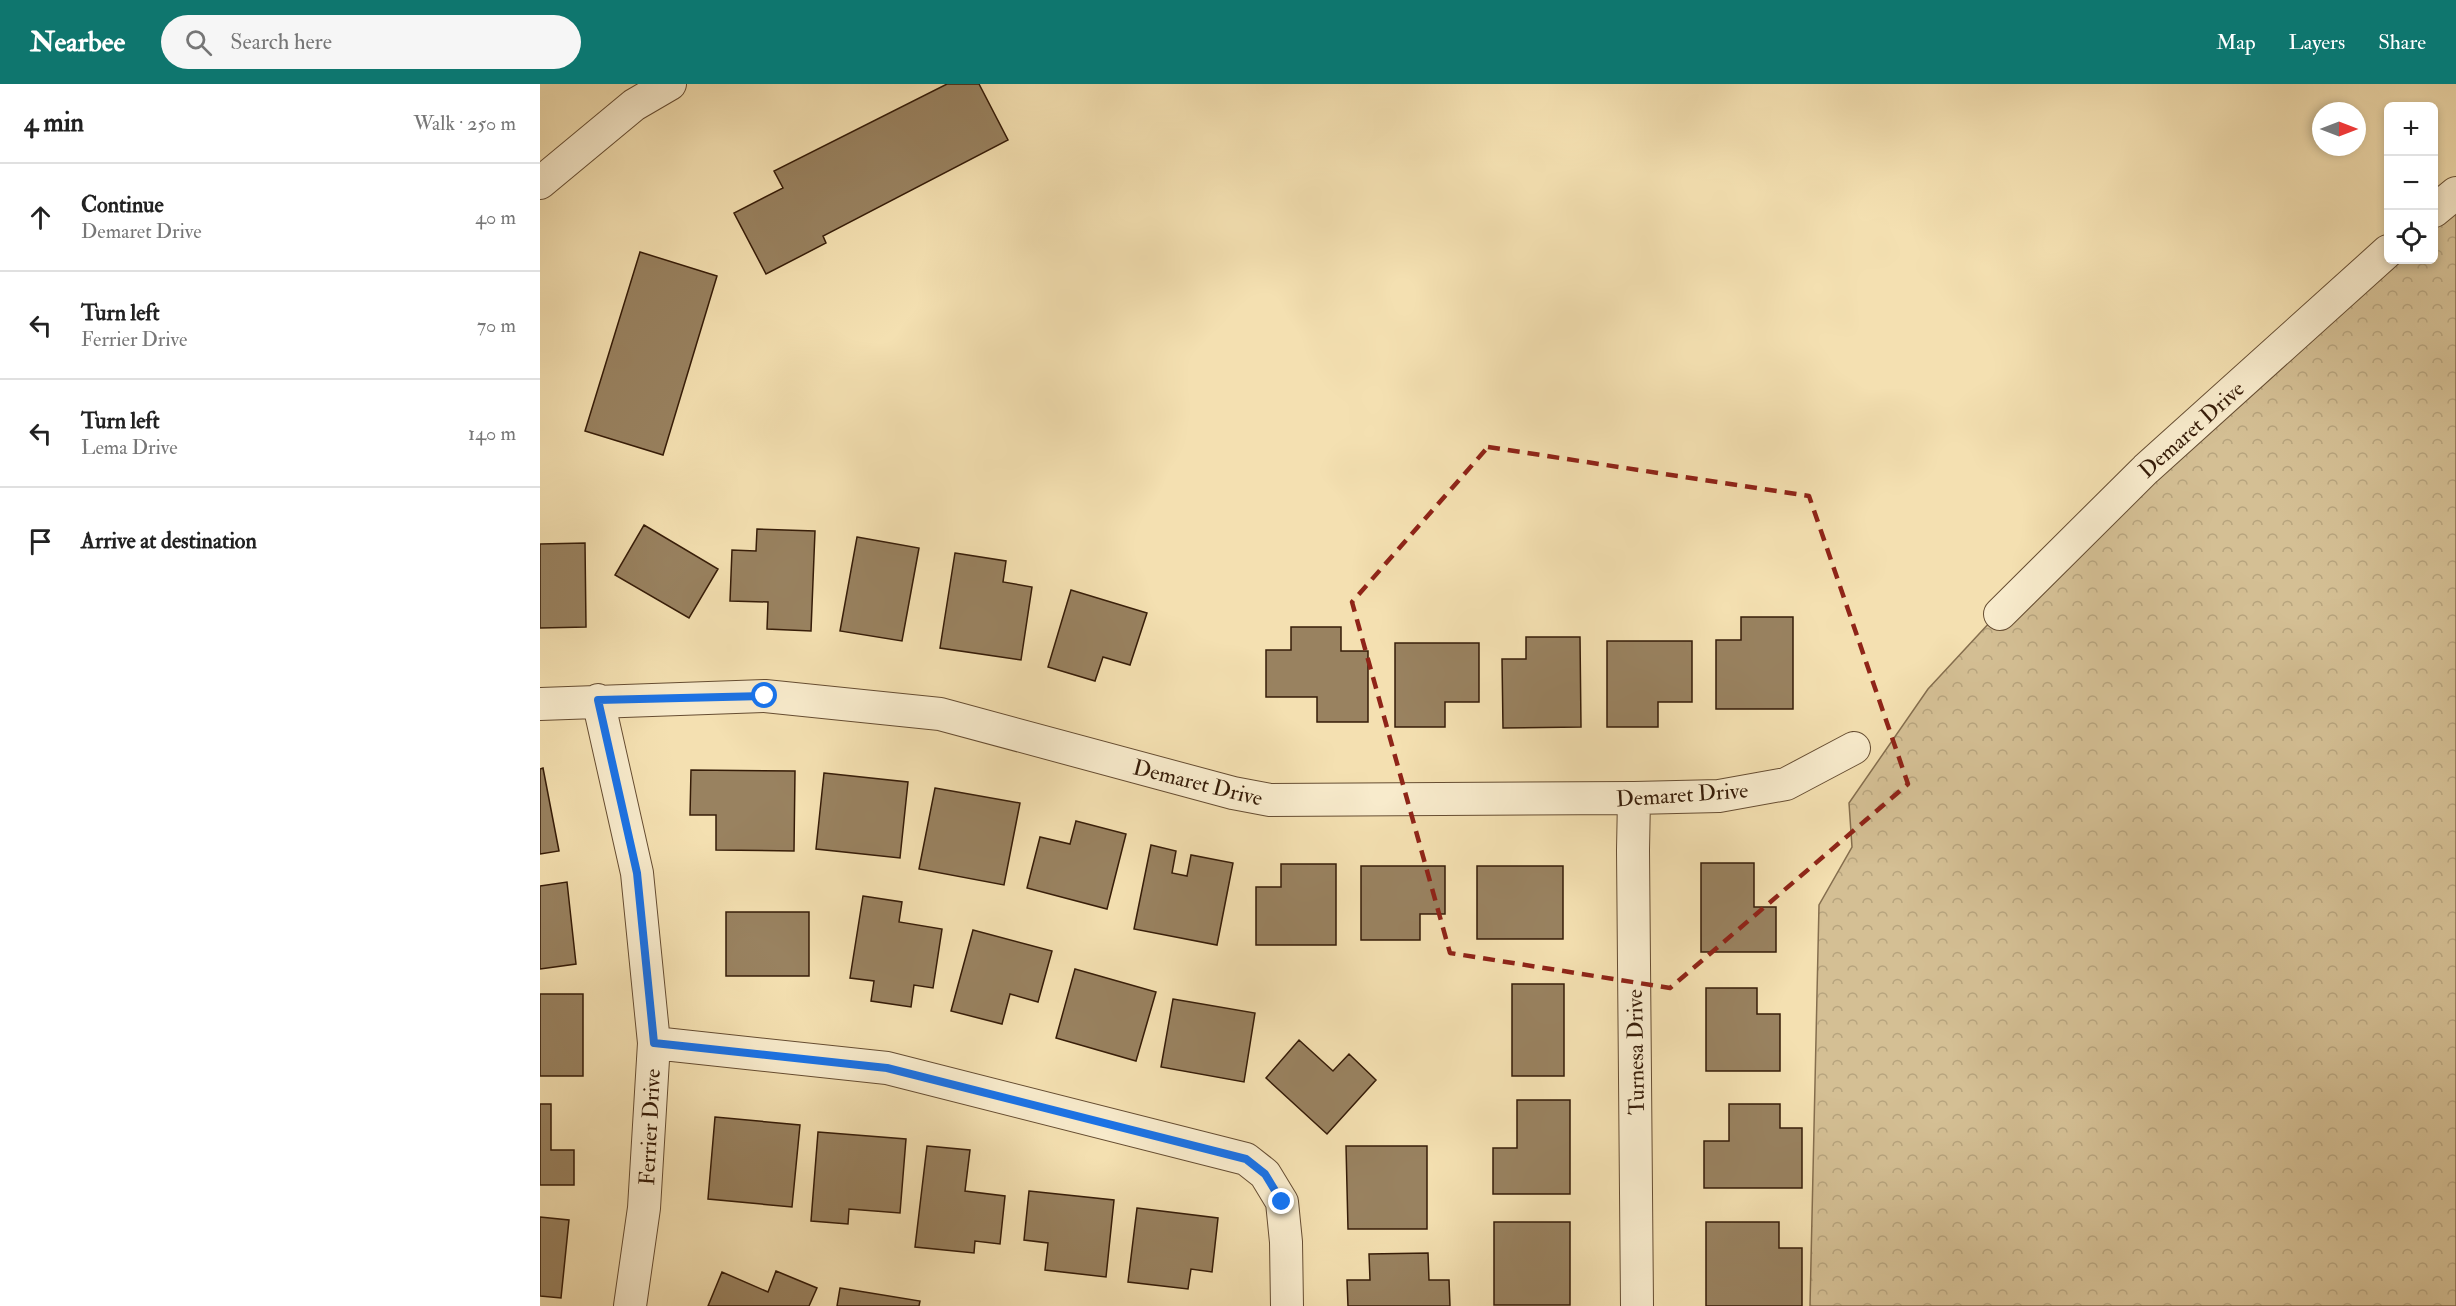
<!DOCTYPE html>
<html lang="en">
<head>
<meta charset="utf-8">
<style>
	:root { --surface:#fff; --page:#f6f6f6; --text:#222; --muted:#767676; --line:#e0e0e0; --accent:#0f766e }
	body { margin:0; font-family:"IM FELL Double Pica",serif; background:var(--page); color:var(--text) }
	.controls { position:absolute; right:18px; top:18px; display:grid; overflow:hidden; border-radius:9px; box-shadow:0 3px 9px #0003 }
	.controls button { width:54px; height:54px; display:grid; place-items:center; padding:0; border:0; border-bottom:2px solid var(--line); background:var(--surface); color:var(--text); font:30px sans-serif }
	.compass { position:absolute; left:1772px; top:18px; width:54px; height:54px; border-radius:50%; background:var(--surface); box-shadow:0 3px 9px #0003; rotate:90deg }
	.stop { position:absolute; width:18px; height:18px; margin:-14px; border:4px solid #1a73e8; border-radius:50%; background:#fff }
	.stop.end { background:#1a73e8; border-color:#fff; box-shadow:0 2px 6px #0008 }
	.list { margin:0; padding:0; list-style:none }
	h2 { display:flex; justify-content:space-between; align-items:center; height:78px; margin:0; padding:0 24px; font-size:26px }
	h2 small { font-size:20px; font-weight:400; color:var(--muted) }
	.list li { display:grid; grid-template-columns:39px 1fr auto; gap:18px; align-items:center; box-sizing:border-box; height:108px; padding:0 24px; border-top:2px solid var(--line) }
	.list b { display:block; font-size:22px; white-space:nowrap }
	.list p { margin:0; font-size:20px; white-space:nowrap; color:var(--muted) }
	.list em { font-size:20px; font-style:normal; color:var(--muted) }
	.icon { flex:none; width:33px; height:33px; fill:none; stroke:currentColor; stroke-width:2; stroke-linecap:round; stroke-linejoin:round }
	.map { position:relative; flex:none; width:1916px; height:1222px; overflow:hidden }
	header { display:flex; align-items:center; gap:36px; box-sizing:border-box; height:84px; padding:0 30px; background:var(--accent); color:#fff }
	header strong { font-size:28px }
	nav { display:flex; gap:33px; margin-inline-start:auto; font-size:21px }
	.search { width:420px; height:54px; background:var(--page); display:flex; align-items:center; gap:15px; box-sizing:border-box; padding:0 21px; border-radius:33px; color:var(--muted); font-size:22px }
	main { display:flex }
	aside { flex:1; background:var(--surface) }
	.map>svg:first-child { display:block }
</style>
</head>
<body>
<header>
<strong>Nearbee</strong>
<div class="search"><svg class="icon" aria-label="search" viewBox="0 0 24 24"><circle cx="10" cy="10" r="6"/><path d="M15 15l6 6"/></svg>Search here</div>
<nav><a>Map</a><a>Layers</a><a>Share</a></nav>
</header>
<main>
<aside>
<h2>4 min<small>Walk · 250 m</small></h2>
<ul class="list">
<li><svg class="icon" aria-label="ahead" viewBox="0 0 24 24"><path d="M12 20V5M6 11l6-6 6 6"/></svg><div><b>Continue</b><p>Demaret Drive</p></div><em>40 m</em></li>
<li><svg class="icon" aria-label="left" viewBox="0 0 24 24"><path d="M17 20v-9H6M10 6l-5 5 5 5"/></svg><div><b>Turn left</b><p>Ferrier Drive</p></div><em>70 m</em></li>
<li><svg class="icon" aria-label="left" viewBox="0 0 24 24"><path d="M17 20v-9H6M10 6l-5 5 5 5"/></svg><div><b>Turn left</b><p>Lema Drive</p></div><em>140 m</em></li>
<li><svg class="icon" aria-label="arrive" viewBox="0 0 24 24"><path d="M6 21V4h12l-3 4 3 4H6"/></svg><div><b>Arrive at destination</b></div></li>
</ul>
</aside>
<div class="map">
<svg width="1916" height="1222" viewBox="0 0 1916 1222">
	<defs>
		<pattern id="forest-crowns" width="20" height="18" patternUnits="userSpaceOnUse" patternTransform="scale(1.5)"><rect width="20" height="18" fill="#d4bf94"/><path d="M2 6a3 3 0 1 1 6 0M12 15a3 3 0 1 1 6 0" fill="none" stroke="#b7a47e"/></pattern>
	</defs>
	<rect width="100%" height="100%" fill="#f4e0b1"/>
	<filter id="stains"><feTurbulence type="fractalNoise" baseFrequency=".00333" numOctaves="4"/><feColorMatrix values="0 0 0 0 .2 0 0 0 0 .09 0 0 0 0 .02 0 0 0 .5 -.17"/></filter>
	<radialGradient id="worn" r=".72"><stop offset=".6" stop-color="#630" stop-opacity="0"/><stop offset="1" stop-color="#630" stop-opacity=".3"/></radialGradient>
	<!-- forest -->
	<path fill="url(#forest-crowns)" stroke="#856e4e" stroke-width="1.5" d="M 1916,101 L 1916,1222 L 1270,1222 L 1279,821 L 1312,763 L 1309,719 L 1388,605 L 1464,523 L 1848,176 L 1894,176 L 1894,122 Z"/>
	<!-- building -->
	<path fill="#998260" stroke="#361c08" stroke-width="1.5" d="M 407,0 L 439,0 L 468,56 L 283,152 L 286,159 L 226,190 L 194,129 L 243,104 L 234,87 Z
		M 100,168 L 177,192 L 123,371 L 45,347 Z
		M 104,441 L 178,485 L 149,534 L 75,491 Z
		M 217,445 L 275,447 L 271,547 L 227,545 L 228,518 L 190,517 L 192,466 L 216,467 Z
		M 317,453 L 379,464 L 362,557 L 300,547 Z
		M 45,459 L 46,543 L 0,544 L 0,460 Z
		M 415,469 L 466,477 L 463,498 L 492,503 L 481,576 L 400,564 Z
		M 531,506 L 607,529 L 590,581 L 563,573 L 555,597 L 508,583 Z
		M 1201,533 L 1253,533 L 1253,625 L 1176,625 L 1176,556 L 1201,556 Z
		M 751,543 L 801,543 L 801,567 L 828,567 L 828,638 L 777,638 L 777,613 L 726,613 L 726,566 L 751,566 Z
		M 986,553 L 1040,553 L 1041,643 L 963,644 L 962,575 L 986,575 Z
		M 1067,557 L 1152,557 L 1152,618 L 1118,618 L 1118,643 L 1067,643 Z
		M 855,559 L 939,559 L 939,618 L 905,618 L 905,643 L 855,643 Z
		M 3,684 L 19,767 L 0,770 L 0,685 Z
		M 151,686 L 255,687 L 254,767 L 176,766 L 176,731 L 150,731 Z
		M 284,689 L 368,698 L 360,774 L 276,765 Z
		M 395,704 L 480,719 L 464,801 L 379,785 Z
		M 536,737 L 586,750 L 567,825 L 487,804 L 500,753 L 530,760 Z
		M 611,761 L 636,767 L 632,789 L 647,792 L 651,771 L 693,779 L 677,861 L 594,845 Z
		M 1161,779 L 1214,779 L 1214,823 L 1236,823 L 1236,868 L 1161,868 Z
		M 741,780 L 796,780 L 796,861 L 716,861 L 716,803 L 741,803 Z
		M 821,782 L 905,782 L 905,830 L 880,830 L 880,856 L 821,856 Z
		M 937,782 L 1023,782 L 1023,855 L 937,855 Z
		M 27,798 L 36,880 L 0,885 L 0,802 Z
		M 323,812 L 362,818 L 359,838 L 402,845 L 393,904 L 374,901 L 371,923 L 331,917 L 334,897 L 310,894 Z
		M 186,828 L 269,828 L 269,892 L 186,892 Z
		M 433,846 L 512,867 L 498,918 L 470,910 L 462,940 L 411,927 Z
		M 535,885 L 616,908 L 596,977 L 516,954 Z
		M 972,900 L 1024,900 L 1024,992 L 972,992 Z
		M 1166,904 L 1217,904 L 1217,930 L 1240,930 L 1240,987 L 1166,987 Z
		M 0,910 L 43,910 L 43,992 L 0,992 Z
		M 633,915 L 715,929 L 704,998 L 621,983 Z
		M 759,956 L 793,987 L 809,970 L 836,996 L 787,1050 L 726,994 Z
		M 977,1016 L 1030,1016 L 1030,1110 L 953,1110 L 953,1064 L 977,1064 Z
		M 0,1020 L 11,1020 L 11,1066 L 34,1066 L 34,1101 L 0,1101 Z
		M 1189,1020 L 1240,1020 L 1240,1044 L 1262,1044 L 1262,1104 L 1164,1104 L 1164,1057 L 1189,1057 Z
		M 175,1033 L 260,1041 L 252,1123 L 168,1115 Z
		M 278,1048 L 366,1055 L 360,1129 L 309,1125 L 308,1140 L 271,1137 Z
		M 387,1062 L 430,1066 L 425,1107 L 465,1112 L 460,1160 L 435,1157 L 434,1169 L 375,1163 Z
		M 806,1062 L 887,1062 L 887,1145 L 808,1145 Z
		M 489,1107 L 574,1116 L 566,1193 L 505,1186 L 508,1159 L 484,1156 Z
		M 597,1124 L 678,1134 L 672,1188 L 651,1185 L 648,1205 L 588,1198 Z
		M 0,1133 L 29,1136 L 21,1214 L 0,1212 Z
		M 954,1138 L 1030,1138 L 1030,1221 L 954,1221 Z
		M 1166,1138 L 1239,1138 L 1239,1164 L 1262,1164 L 1262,1222 L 1166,1222 Z
		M 888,1169 L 889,1196 L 909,1196 L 910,1222 L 808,1222 L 807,1196 L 830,1196 L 829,1170 Z
		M 236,1187 L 277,1204 L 269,1222 L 168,1222 L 182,1188 L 228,1208 Z
		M 300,1204 L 380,1217 L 379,1222 L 297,1222 Z"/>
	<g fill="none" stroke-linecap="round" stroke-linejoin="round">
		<defs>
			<path id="minor" d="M 0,99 L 94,21 L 130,0
				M 1894,127 L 1916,109
				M 1460,530 L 1606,385 L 1848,167
				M 58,616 L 97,789 L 114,959 L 104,1124 L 90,1222
				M 0,620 L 225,612 L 400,630 L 693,709 L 730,716 L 1094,714 L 1179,712 L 1246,700 L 1314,664
				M 1094,714 L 1093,766 L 1097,1222
				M 114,959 L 347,984 L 706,1075 L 725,1090 L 742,1118 L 746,1158 L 747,1222"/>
		</defs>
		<!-- minor casing -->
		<use href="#minor" stroke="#664d32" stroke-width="34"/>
		<!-- minor -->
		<use href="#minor" stroke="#f8ebcc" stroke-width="32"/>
	</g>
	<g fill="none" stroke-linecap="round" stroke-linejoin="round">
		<!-- route -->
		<path stroke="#1a73e8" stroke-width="8" d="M 225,612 L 58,616 L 97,789 L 114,959 L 347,984 L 706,1075 L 725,1090 L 742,1118"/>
	</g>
	<!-- marked area -->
	<path fill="none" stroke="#8f2418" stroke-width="4.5" stroke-dasharray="12 8" stroke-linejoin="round" d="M 948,363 L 1269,412 L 1368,700 L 1130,904 L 910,869 L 812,518 Z"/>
	<g text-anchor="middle" stroke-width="4.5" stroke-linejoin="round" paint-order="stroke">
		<!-- street labels -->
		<g font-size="22" fill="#361c08" stroke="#f8ebcc">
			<text transform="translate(1651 345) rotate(-42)" y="8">Demaret Drive</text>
			<text transform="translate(658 698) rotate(14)" y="8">Demaret Drive</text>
			<text transform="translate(1142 710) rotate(-4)" y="8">Demaret Drive</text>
			<text transform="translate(1095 968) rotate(-91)" y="8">Turnesa Drive</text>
			<text transform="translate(109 1043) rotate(-87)" y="8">Ferrier Drive</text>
		</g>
	</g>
	<rect width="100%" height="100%" filter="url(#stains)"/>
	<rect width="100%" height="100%" fill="url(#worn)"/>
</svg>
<div class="controls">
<button>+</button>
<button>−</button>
<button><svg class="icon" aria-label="locate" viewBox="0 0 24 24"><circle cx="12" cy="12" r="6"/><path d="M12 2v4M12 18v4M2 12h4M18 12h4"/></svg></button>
</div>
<svg class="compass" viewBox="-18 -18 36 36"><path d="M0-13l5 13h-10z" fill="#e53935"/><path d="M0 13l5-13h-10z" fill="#767676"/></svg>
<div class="stop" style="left:225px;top:612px"></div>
<div class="stop end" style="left:742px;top:1118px"></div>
</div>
</main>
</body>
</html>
